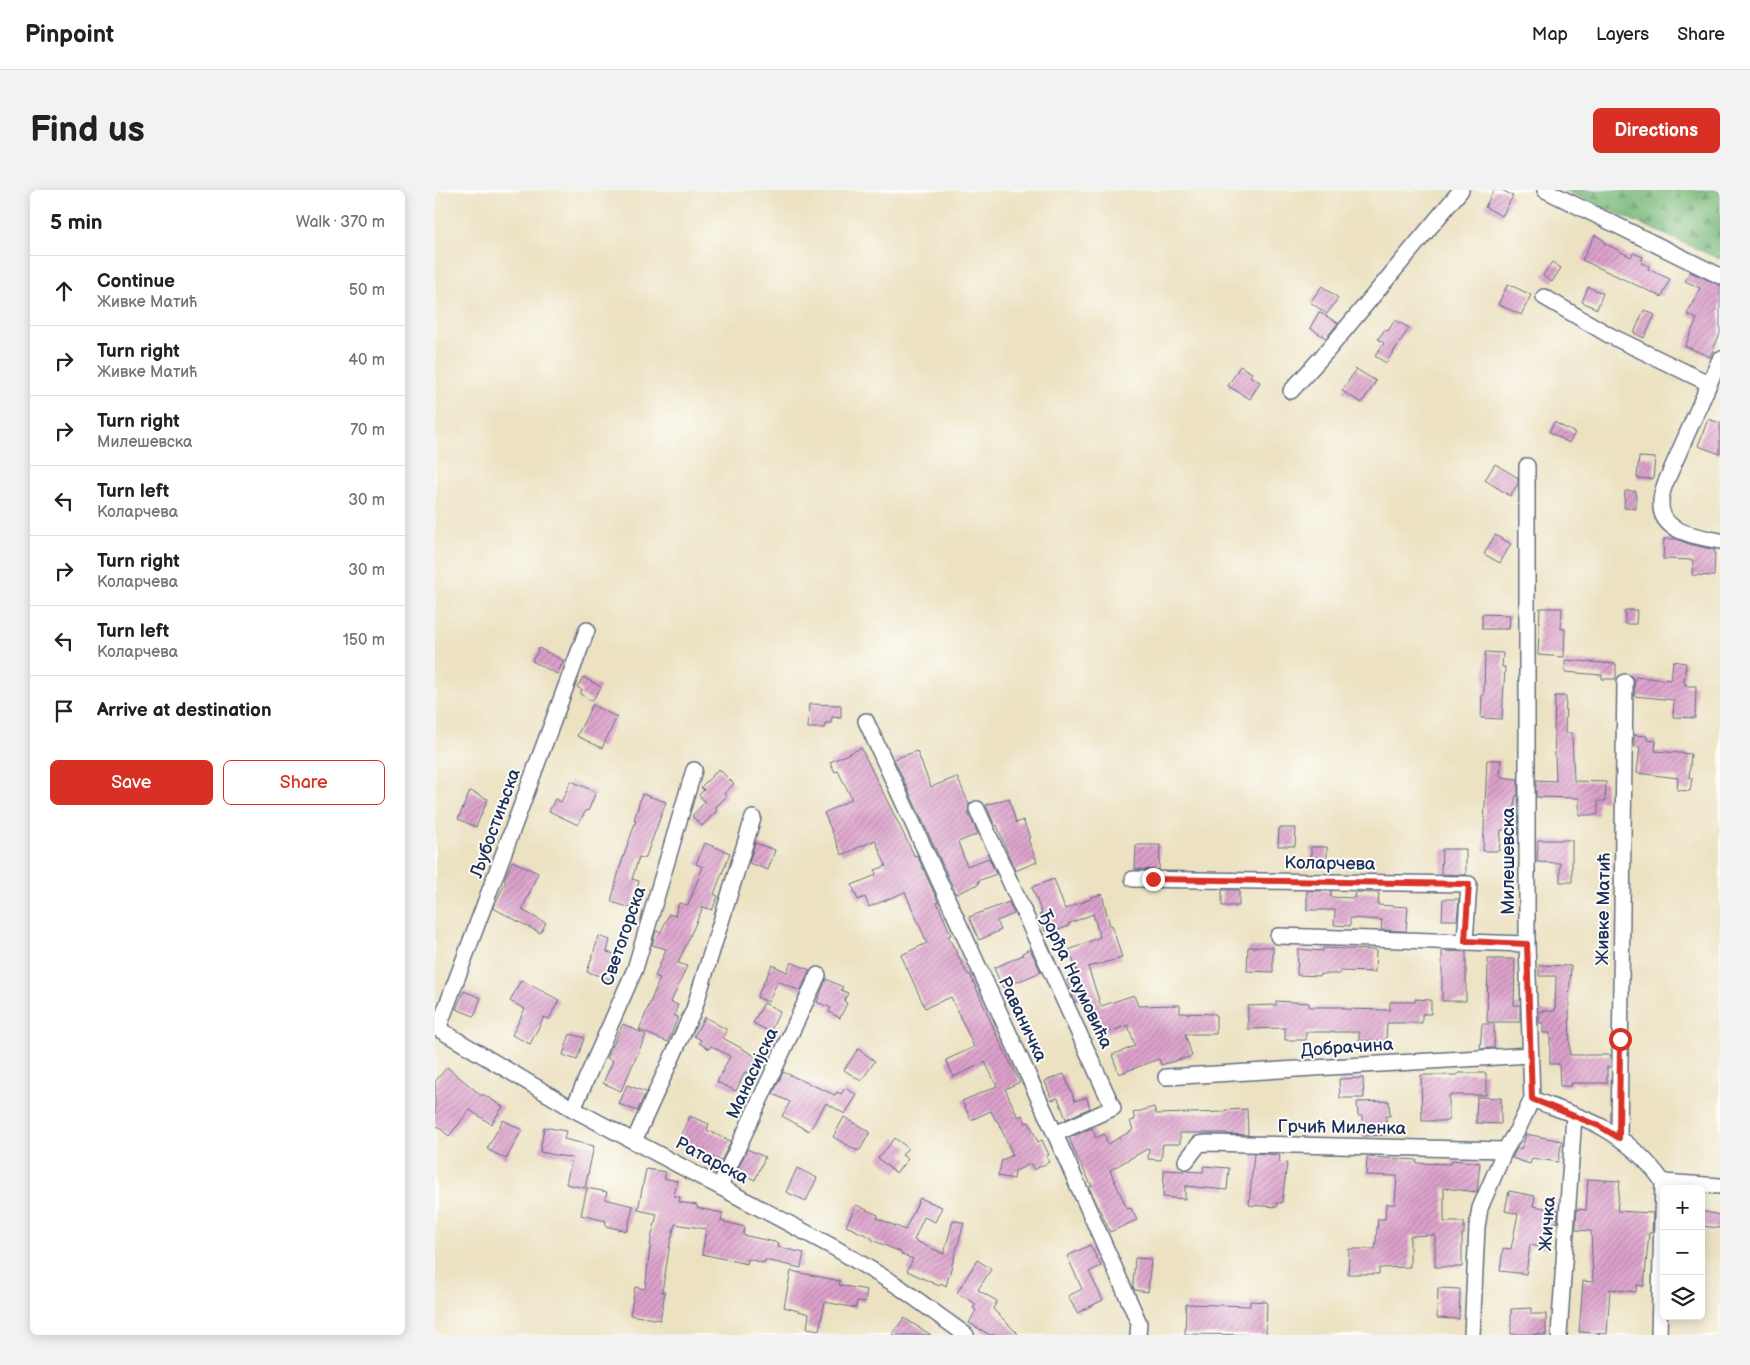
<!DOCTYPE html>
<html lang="en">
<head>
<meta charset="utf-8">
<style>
	:root { --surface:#fff; --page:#f2f2f2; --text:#202124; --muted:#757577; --line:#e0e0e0; --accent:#d93025 }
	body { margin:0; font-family:"Balsamiq Sans",sans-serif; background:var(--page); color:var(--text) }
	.controls { position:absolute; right:15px; bottom:15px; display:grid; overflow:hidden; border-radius:8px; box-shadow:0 2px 12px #0003 }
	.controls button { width:45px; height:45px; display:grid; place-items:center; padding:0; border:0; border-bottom:1px solid var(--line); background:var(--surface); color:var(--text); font:25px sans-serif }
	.stop { position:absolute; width:15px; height:15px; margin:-11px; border:4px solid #d93025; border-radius:50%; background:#fff }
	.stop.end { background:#d93025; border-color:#fff; box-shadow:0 1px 5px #0008 }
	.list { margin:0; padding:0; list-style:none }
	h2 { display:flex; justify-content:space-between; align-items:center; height:65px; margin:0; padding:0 20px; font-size:21px }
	h2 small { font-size:16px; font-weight:400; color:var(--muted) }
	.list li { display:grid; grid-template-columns:32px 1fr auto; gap:15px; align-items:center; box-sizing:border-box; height:70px; padding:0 20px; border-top:1px solid var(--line) }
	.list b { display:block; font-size:19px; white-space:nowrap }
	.list p { margin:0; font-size:16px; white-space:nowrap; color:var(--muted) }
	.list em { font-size:16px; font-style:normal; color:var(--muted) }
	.actions { display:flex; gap:10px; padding:15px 20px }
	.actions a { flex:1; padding:11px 0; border:1px solid var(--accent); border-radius:8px; text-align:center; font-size:18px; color:var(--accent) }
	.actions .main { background:var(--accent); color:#fff }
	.icon { flex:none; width:28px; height:28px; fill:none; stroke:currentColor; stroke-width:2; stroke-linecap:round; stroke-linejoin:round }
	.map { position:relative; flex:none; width:1285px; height:1145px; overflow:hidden; border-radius:8px }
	header { display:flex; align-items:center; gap:30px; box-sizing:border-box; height:70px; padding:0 25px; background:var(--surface); border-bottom:1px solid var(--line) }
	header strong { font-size:24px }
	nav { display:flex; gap:28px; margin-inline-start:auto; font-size:18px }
	.intro { display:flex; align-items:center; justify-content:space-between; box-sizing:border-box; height:120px; padding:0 30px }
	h1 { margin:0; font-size:35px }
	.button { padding:12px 22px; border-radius:8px; background:var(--accent); color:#fff; font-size:18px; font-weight:700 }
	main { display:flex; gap:30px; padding:0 30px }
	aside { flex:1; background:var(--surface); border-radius:8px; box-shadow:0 2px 12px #0003 }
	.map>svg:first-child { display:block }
</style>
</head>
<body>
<header>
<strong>Pinpoint</strong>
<nav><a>Map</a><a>Layers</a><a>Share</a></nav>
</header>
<div class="intro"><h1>Find us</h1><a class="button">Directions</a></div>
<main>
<aside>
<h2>5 min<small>Walk · 370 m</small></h2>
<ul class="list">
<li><svg class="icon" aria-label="ahead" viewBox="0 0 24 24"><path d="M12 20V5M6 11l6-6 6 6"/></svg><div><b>Continue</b><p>Живке Матић</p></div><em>50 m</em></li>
<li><svg class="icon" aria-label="right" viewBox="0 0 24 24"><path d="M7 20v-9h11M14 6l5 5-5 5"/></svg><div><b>Turn right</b><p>Живке Матић</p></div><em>40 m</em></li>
<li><svg class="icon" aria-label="right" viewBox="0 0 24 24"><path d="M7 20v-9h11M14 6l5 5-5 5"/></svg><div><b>Turn right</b><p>Милешевска</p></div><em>70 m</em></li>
<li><svg class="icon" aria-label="left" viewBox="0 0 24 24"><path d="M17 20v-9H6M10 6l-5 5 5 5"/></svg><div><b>Turn left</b><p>Коларчева</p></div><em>30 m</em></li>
<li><svg class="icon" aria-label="right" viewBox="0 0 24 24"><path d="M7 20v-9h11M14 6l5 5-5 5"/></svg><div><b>Turn right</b><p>Коларчева</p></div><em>30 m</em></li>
<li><svg class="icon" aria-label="left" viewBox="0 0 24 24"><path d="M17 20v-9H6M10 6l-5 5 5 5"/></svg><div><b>Turn left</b><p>Коларчева</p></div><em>150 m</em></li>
<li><svg class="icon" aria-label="arrive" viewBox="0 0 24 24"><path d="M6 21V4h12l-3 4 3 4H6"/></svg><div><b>Arrive at destination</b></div></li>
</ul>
<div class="actions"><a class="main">Save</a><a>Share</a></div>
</aside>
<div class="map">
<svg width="1285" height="1145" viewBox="0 0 1285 1145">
	<defs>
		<pattern id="forest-firs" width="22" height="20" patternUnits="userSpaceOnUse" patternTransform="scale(1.25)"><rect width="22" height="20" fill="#79b97a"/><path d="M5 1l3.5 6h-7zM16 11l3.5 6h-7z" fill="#629767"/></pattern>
		<pattern id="building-hatch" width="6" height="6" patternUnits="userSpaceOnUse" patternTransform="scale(1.25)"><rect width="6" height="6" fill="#dda1cb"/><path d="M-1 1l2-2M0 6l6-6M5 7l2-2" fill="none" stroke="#b284a8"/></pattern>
	</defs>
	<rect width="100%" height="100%" fill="#fdfcf7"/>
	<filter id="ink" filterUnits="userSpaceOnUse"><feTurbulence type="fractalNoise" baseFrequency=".02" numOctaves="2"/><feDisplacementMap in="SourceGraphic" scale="10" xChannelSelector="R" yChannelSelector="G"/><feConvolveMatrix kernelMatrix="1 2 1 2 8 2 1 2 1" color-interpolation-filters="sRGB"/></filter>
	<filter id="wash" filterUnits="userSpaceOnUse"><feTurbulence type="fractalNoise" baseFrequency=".0096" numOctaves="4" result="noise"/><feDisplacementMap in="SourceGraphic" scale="20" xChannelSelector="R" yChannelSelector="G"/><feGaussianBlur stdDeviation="1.12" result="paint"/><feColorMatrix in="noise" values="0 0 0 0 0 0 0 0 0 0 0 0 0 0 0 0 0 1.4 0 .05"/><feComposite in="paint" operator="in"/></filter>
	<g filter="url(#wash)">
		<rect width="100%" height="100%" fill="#ece2c2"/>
		<!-- forest -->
		<path fill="url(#forest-firs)" stroke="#4a746c" d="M 1130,0 L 1285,0 L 1285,69 Z"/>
		<g id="blocks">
			<!-- building -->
			<path fill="url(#building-hatch)" d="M 1059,0 L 1067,0 L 1078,6 L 1067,26 L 1050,17 Z
				M 1160,45 L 1170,51 L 1169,53 L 1196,67 L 1198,63 L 1208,67 L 1206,73 L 1214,76 L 1213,79 L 1235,89 L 1227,107 L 1147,70 Z
				M 1117,72 L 1126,78 L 1117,92 L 1108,86 Z
				M 1255,82 L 1285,95 L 1285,144 L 1275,167 L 1250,156 L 1262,129 L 1252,124 L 1265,98 L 1250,91 Z
				M 1073,94 L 1096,105 L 1086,125 L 1063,114 Z
				M 887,96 L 903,108 L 892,124 L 875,112 Z
				M 1153,97 L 1168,103 L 1162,119 L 1147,112 Z
				M 1209,120 L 1220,125 L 1209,148 L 1199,143 Z
				M 884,122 L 903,133 L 891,148 L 875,138 Z
				M 960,130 L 974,138 L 951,173 L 940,166 L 949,153 L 943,149 L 950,139 L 953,141 Z
				M 805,176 L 817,183 L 815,186 L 825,192 L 815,209 L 793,196 Z
				M 921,179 L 941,191 L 927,213 L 907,201 Z
				M 1273,229 L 1285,233 L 1285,264 L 1263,256 Z
				M 1119,232 L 1140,243 L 1134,253 L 1114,242 Z
				M 1204,267 L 1220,268 L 1218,289 L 1202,288 Z
				M 1060,274 L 1083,288 L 1083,294 L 1075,306 L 1050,290 Z
				M 1190,301 L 1201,301 L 1201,319 L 1189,318 Z
				M 1060,345 L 1076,354 L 1065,373 L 1049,364 Z
				M 1229,349 L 1242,349 L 1254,354 L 1280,360 L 1279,386 L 1257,385 L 1258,370 L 1228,369 Z
				M 1105,418 L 1127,418 L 1126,439 L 1130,439 L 1129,467 L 1103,465 Z
				M 1190,420 L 1202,420 L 1201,434 L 1190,434 Z
				M 1047,424 L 1075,425 L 1074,439 L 1047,439 Z
				M 104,458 L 129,471 L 122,484 L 97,471 Z
				M 1050,462 L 1068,463 L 1067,477 L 1070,477 L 1067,529 L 1046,528 L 1047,505 L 1049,505 Z
				M 1130,470 L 1181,474 L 1181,489 L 1167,489 L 1167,485 L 1130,482 Z
				M 1238,471 L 1251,473 L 1249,493 L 1251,494 L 1251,496 L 1261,496 L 1260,528 L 1238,527 L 1239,510 L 1199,506 L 1200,487 L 1236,490 Z
				M 148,487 L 166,497 L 157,511 L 145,504 L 147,500 L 142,497 Z
				M 1120,506 L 1131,506 L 1130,543 L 1137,543 L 1139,591 L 1171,592 L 1170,611 L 1163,611 L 1163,625 L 1144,625 L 1144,608 L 1101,607 L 1101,590 L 1121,591 L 1119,541 Z
				M 374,514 L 406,515 L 406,528 L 397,527 L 396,533 L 390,533 L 390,538 L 373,538 Z
				M 157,515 L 182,527 L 167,558 L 142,546 Z
				M 1199,545 L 1212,546 L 1212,550 L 1221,551 L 1220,561 L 1256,564 L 1254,588 L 1257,588 L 1255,601 L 1242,600 L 1243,588 L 1202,583 L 1205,557 L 1199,556 Z
				M 426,558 L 478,663 L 479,666 L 482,665 L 503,712 L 502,712 L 516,745 L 513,746 L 533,785 L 535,784 L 562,846 L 585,892 L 570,899 L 583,927 L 587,925 L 591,933 L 594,932 L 603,952 L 607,950 L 614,965 L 611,966 L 614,972 L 599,980 L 596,974 L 580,981 L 579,989 L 563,986 L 567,970 L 578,965 L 562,930 L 561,931 L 556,921 L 536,930 L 527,911 L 562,896 L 550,872 L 519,887 L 511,870 L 539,857 L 516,807 L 490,818 L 466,765 L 492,753 L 470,702 L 434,717 L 430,707 L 423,710 L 417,695 L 441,685 L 440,680 L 451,676 L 440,650 L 407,665 L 389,623 L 417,609 L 403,581 L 400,582 L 395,572 Z
				M 482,561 L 496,597 L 522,587 L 534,614 L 533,623 L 543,644 L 523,652 L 532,676 L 554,668 L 561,684 L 543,691 L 544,694 L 521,704 L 459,569 Z
				M 1052,570 L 1066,570 L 1065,587 L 1083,589 L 1083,606 L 1081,606 L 1080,609 L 1078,641 L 1066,640 L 1064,661 L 1048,661 Z
				M 284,579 L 299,594 L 289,604 L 292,606 L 280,618 L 282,620 L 267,636 L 257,626 L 270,612 L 264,605 L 269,600 L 266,597 Z
				M 136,591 L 161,602 L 153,621 L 151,620 L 143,635 L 114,621 L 120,609 L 126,612 Z
				M 35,601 L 53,609 L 41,637 L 23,629 Z
				M 207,604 L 231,612 L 210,669 L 204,667 L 197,689 L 204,691 L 197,718 L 176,712 L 184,680 L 201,630 L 199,630 Z
				M 574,608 L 581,633 L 588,630 L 595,648 L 593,649 L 602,672 L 580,681 L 562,635 L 560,636 L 551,615 Z
				M 844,638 L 861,638 L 860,656 L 843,656 Z
				M 1103,650 L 1137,650 L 1137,692 L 1125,692 L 1125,673 L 1102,672 Z
				M 270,653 L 295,663 L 279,704 L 283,706 L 277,720 L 268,717 L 243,773 L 252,776 L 236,812 L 243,815 L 239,825 L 243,827 L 233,852 L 204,840 L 225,788 L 220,786 L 231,759 L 217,755 L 221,741 L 226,742 L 234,724 L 240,726 L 244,713 L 253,715 L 268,677 L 261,674 Z
				M 320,653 L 340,660 L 333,680 L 314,673 Z
				M 701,655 L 725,655 L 724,680 L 700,679 Z
				M 876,657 L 892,657 L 892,673 L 876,673 Z
				M 1007,659 L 1031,659 L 1031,685 L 1006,684 Z
				M 77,671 L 103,683 L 87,720 L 111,733 L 105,743 L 58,718 L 71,691 L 69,690 Z
				M 619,689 L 630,719 L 656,709 L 656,707 L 667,704 L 675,736 L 677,735 L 687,768 L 653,777 L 666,816 L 699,805 L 703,816 L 745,815 L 745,823 L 781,824 L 781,844 L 750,844 L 757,866 L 726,875 L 724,869 L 684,884 L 677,865 L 700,856 L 693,835 L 661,847 L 646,810 L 640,812 L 632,790 L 644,786 L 634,760 L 665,747 L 658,724 L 633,734 L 634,736 L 620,741 L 619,738 L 610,741 L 604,725 L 607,724 L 597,697 Z
				M 787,700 L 804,700 L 804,716 L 787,716 Z
				M 872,701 L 896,701 L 896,707 L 919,708 L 920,702 L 944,703 L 943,715 L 973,717 L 971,741 L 946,740 L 947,730 L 915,728 L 915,736 L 899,735 L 900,720 L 872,720 Z
				M 1008,709 L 1024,709 L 1022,730 L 1007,730 Z
				M 574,712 L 579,724 L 562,731 L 566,740 L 544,750 L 534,727 Z
				M 164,746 L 175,750 L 172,762 L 183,765 L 175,789 L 152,782 Z
				M 813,757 L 838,757 L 838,782 L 812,781 Z
				M 888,758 L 941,760 L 940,782 L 905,781 L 905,784 L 885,784 L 885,786 L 862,785 L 863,759 L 888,761 Z
				M 595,759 L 606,782 L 568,798 L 559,778 L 588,765 L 587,763 Z
				M 1007,761 L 1031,762 L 1031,811 L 1007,811 Z
				M 1053,769 L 1080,769 L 1079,815 L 1085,815 L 1085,832 L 1052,832 Z
				M 356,772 L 375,780 L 365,801 L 343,791 L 333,812 L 322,807 L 337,775 L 352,782 Z
				M 1104,775 L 1136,776 L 1134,811 L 1135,865 L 1176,865 L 1176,877 L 1172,877 L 1172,893 L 1136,893 L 1137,896 L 1125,896 L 1124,874 L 1115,874 L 1115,843 L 1108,843 L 1108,833 L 1104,833 L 1104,821 L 1120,821 L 1121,786 L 1104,786 Z
				M 391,789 L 408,797 L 406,800 L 413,803 L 409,811 L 412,813 L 405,828 L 394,822 L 396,818 L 382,812 Z
				M 86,790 L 124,810 L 114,829 L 109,827 L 95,854 L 77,845 L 90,819 L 75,811 Z
				M 29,801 L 46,808 L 39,826 L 21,819 Z
				M 980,809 L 996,810 L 996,824 L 987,824 L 987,833 L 952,833 L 951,851 L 924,850 L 924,842 L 871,842 L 871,850 L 850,850 L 850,838 L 813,839 L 813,816 L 841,815 L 841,811 L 874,813 L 874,817 L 909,817 L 908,819 L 955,820 L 955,812 L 980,812 Z
				M 329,813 L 345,821 L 335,842 L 318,833 Z
				M 270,827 L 292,840 L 288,848 L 322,867 L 313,883 L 310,882 L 301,901 L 282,892 L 295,866 L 276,856 L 274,859 L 264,853 L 266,850 L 259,846 Z
				M 188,834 L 211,845 L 186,901 L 168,893 L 178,871 L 172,868 Z
				M 1047,834 L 1059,834 L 1059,858 L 1045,859 Z
				M 135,844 L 149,848 L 142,870 L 128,865 Z
				M 423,859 L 440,871 L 426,891 L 409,880 Z
				M 12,877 L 47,906 L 48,904 L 68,917 L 56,934 L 35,920 L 14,946 L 0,934 L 0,892 Z
				M 348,882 L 400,905 L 402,902 L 406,904 L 410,898 L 422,905 L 410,924 L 391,913 L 374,941 L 347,926 L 355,912 L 338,904 Z
				M 1023,883 L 1051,883 L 1051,905 L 1014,905 L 1014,931 L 987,931 L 986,885 L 1023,885 Z
				M 629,884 L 640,911 L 651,907 L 655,918 L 631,929 L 623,908 L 617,910 L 610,891 Z
				M 928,888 L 929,908 L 905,908 L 904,889 Z
				M 192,895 L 211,902 L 202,921 L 184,914 Z
				M 1042,907 L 1066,908 L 1066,934 L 1041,933 Z
				M 954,911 L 955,926 L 951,926 L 952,945 L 928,946 L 927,926 L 923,926 L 922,912 Z
				M 719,917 L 721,924 L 790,922 L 790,920 L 812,919 L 813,945 L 791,944 L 791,943 L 745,943 L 745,954 L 728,954 L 726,970 L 713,969 L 714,958 L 675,980 L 692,1019 L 696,1018 L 702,1030 L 675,1042 L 654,997 L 657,996 L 642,967 L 634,948 L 657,938 L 661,948 L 669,944 L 673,954 L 698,940 L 695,931 L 700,930 L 698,923 Z
				M 255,926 L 274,934 L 272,940 L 296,951 L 286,971 L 243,953 Z
				M 409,927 L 435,942 L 425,960 L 421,960 L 398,947 Z
				M 68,930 L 87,940 L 71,969 L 52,959 Z
				M 109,937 L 131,941 L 129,949 L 159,956 L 150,998 L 131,994 L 137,968 L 105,962 Z
				M 1091,944 L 1127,951 L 1123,972 L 1097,968 L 1095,974 L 1077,968 L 1082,958 L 1086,959 Z
				M 460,948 L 473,958 L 467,965 L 473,969 L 461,983 L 443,968 Z
				M 312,959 L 330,967 L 320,990 L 302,981 Z
				M 819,963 L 845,965 L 844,972 L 852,973 L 847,1013 L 842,1013 L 842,1017 L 814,1015 Z
				M 932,967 L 982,970 L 981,973 L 1016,974 L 1017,970 L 1045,973 L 1042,1002 L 1009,998 L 1009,1032 L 1029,1032 L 1029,1044 L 1027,1044 L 1027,1077 L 1000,1077 L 1000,1045 L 975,1046 L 975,1077 L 944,1078 L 944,1084 L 913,1084 L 914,1059 L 940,1059 L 943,1029 L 950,1029 L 951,1014 L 960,1014 L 962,986 L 931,985 Z
				M 769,976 L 794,978 L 792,1000 L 750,996 L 750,1009 L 728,1007 L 729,980 L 768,982 Z
				M 362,978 L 382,988 L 371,1011 L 351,1002 Z
				M 211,979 L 231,982 L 229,988 L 242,991 L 239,1006 L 245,1007 L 244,1012 L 262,1015 L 262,1018 L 288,1023 L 286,1031 L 310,1037 L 308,1045 L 344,1053 L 343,1057 L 369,1063 L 366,1078 L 330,1070 L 329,1073 L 313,1069 L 312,1074 L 267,1064 L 271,1039 L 240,1034 L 235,1054 L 227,1102 L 230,1102 L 225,1130 L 195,1125 L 200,1097 L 210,1099 L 216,1049 L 222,1024 L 203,1020 Z
				M 1153,989 L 1185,991 L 1182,1021 L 1218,1023 L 1217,1043 L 1214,1043 L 1209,1096 L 1202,1095 L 1201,1102 L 1175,1099 L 1172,1144 L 1144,1142 L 1148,1091 L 1158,1092 L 1156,1041 L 1141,1040 L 1142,1019 L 1151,1020 Z
				M 152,998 L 172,1002 L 170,1009 L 198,1016 L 192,1041 L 170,1036 L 171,1031 L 146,1025 Z
				M 1074,1001 L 1100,1006 L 1098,1016 L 1123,1020 L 1122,1033 L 1117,1032 L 1111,1058 L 1095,1055 L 1091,1084 L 1065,1081 L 1068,1058 L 1076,1059 L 1083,1024 L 1070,1021 Z
				M 485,1008 L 507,1017 L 500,1032 L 489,1027 L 479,1050 L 509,1064 L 518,1030 L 529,1033 L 511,1096 L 506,1093 L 504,1096 L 472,1081 L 478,1069 L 466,1064 L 466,1062 L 437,1050 L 437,1048 L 411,1036 L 421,1015 L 443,1025 L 442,1028 L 470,1040 Z
				M 1266,1021 L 1285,1025 L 1285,1038 L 1266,1036 Z
				M 655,1055 L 666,1076 L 654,1082 L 668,1110 L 642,1123 L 633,1106 L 647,1099 L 632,1066 Z
				M 700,1068 L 716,1069 L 713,1102 L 700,1100 L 698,1096 Z
				M 542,1070 L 556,1079 L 543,1100 L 562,1111 L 558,1119 L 584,1145 L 555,1145 L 534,1133 L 541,1120 L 538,1118 L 541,1114 L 522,1103 Z
				M 356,1081 L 405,1091 L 404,1095 L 432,1100 L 430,1112 L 422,1111 L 421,1118 L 390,1112 L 384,1140 L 372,1138 L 374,1124 L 349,1117 Z
				M 1003,1098 L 1025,1099 L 1024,1129 L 1002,1128 Z
				M 815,1111 L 832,1112 L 831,1145 L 750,1144 L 751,1114 L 815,1116 Z
				M 1096,1118 L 1096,1124 L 1111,1124 L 1111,1145 L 1076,1144 L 1076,1119 Z
				M 469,1128 L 496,1145 L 457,1145 Z"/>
		</g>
	</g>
	<g filter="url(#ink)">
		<use href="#blocks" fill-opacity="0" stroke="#646e81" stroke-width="1"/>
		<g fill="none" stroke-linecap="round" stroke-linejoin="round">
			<defs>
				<path id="minor" d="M 1110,0 L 1285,86
					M 1109,107 L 1174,145 L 1273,193
					M 1285,169 L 1230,294 C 1213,340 1251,344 1285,351
					M 856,201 L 893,160 L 1026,0
					M 431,531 L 620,944 L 704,1133 L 703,1145
					M 542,619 L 678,918 L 620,944
					M 698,689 L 1034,694 L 1030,751
					M 843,746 L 1092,754
					M 0,837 L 138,919 L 400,1058 L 463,1096 L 531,1145
					M 3,839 L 152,440
					M 731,887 L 1095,865
					M 1097,909 C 1119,918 1144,925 1165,936 C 1189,949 1213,970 1228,992 L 1224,1145
					M 138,919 L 200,779 L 259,580
					M 1184,948 L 1190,492
					M 199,951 L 259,819 L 318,628
					M 751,971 L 764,954 L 772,953 L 1070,960
					M 1228,992 L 1285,996
					M 285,996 L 383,785
					M 1037,1145 L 1042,1037 L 1045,1018 L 1070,960 L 1084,937 L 1097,909 L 1092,754 L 1092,276
					M 1124,1145 L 1139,926"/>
			</defs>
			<!-- minor casing -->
			<use href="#minor" stroke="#646e81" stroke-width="18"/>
			<!-- minor -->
			<use href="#minor" stroke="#fff" stroke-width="15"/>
		</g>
	</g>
	<g fill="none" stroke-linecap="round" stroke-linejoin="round" filter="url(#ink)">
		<!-- route -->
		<path stroke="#d93025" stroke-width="6" d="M 718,689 L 1034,694 L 1030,751 L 1092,754 L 1097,909 L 1164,936 L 1184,948 L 1185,849"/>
	</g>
	<g text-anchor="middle" stroke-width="4" stroke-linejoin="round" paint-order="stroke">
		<!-- street labels -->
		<g font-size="18" fill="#1b2f5e" stroke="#fdfcf7">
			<text transform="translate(60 633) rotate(-70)" y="6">Љубостињска</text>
			<text transform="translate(1073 671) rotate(-90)" y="6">Милешевска</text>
			<text transform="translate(895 673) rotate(1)" y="6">Коларчева</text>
			<text transform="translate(1168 719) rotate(-89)" y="6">Живке Матић</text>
			<text transform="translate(188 746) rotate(-71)" y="6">Светогорска</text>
			<text transform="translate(641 789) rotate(65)" y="6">Ђорђа Наумовића</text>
			<text transform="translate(588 829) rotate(65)" y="6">Раваничка</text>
			<text transform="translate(912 857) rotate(-4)" y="6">Добрачина</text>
			<text transform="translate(317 883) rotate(-65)" y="6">Манасијска</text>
			<text transform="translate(907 937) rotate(1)" y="6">Грчић Миленка</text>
			<text transform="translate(277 970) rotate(28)" y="6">Ратарска</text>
			<text transform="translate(1112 1034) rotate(-86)" y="6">Жичка</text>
		</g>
	</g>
</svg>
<div class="controls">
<button>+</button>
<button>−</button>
<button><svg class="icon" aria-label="layers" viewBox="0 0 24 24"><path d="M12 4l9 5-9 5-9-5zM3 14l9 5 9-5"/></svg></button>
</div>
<div class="stop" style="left:1185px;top:849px"></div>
<div class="stop end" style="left:718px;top:689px"></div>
</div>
</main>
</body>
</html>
